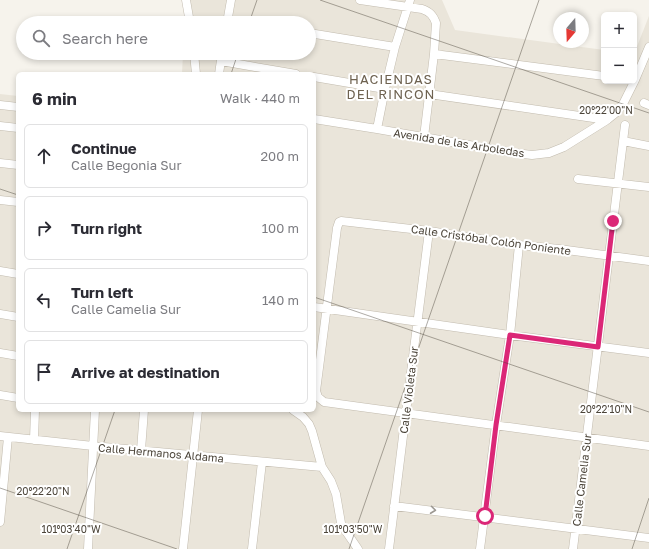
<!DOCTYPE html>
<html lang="en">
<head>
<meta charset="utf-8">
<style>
	:root { --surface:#fff; --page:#f7f7f7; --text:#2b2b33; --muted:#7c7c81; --line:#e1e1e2 }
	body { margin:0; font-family:"Golos Text",sans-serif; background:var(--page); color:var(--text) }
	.controls { position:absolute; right:12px; top:12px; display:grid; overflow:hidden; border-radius:6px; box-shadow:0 2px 6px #0003 }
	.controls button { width:36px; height:36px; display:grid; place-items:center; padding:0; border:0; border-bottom:1px solid var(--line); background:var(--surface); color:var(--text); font:20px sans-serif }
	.compass { position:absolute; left:553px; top:12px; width:36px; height:36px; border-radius:50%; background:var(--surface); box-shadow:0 2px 6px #0003; rotate:199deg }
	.stop { position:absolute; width:12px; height:12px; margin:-9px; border:3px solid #db2777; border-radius:50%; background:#fff }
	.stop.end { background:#db2777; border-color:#fff; box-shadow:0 1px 4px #0008 }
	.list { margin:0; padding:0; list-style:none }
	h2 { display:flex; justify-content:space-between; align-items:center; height:52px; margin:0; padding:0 16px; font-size:17px }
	h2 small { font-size:13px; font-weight:400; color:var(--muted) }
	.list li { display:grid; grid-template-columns:26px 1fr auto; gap:12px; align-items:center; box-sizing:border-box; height:64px; margin:0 8px 8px; padding:0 8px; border:1px solid var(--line); border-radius:6px }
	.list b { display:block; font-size:15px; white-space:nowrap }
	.list p { margin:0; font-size:13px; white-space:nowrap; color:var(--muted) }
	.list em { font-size:13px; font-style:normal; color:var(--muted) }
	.icon { flex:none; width:22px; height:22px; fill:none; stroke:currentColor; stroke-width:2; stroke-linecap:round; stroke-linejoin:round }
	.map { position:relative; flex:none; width:649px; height:549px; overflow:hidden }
	.search { position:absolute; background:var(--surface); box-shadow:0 2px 6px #0003; left:16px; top:16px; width:300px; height:44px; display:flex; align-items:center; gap:10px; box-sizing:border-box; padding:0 14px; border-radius:22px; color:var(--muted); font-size:15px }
	.panel { position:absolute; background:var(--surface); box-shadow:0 2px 6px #0003; left:16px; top:72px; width:300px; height:340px; border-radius:6px }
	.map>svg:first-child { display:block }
</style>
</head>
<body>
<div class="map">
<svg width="649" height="549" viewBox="0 0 649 549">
	<rect width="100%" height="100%" fill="#f6f3ec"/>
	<!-- residential -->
	<path fill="#eae5da" d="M 186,0 L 442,0 L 455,30 L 604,50 L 604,81 L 634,81 L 634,54 L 649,16 L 649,549 L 0,549 L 0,94 L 18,96 L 18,410 L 314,410 L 314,74 L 182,74 L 183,53 L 309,53 L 309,23 L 185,23 Z"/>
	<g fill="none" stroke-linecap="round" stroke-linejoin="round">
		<defs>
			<path id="minor" d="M 186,0 L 190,23
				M 360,0 L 422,9 C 430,12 433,15 436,23 L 434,54 L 424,137
				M 228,20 L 244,23
				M 227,23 L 231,0
				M 309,33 L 395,47
				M 194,53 L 196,74
				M 434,54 L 604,76
				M 221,61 L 296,74
				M 219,74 L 222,53
				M 314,77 L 385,89
				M 429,94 L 607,120
				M 644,103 L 649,105
				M 0,105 L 18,107
				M 314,119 L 377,129 L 515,153 L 532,155 L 549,153 L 564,147 L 607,120 L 617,112 L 623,104 L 635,80 L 649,47
				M 0,126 L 18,128
				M 377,129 L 385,89 L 395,47 L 410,0
				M 623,141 L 649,146
				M 0,163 L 18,165
				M 578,179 L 649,187
				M 0,200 L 18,202
				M 649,261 L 559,249 L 519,245 L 429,231 L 341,221 L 339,222 L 337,228 L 316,391 L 318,397 L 324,402 L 649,446
				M 0,271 L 18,274
				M 314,307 L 510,335 L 649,353
				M 0,314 L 18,317
				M 0,353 L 18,356
				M 0,395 L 18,398
				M 293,410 L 303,417 L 309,424 L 312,431 L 322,467 L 331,481 L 336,494 L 341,523 L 345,530 L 358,549
				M 0,436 L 93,446 L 322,467
				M 34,440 L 35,410
				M 141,450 L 144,410
				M 394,506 L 649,538
				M 0,522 L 8,437
				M 88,549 L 95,410
				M 183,549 L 198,410
				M 252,549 L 262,462
				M 389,549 L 406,412 L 429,231
				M 480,549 L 496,425 L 510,335 L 519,245
				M 573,549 L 625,125"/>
		</defs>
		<!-- minor casing -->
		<use href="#minor" stroke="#c2bbae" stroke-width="9"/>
		<!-- minor -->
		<use href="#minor" stroke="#fff" stroke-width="8"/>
	</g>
	<!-- one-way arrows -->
	<defs><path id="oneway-chevron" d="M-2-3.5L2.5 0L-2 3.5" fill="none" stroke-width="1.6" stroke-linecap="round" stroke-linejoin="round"/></defs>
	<use stroke="#9c9892" href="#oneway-chevron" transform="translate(433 510) rotate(7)"/>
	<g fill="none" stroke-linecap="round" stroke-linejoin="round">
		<!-- route -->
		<path stroke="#db2777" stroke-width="5" d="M 485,516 L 496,425 L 510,335 L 598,347 L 613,221"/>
	</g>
	<!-- ticks -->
	<path fill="none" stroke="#4b4439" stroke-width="1" stroke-opacity="0.45" d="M 320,0 L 649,113M 249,23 L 257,0M 231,74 L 238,53M 0,189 L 18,195M 314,297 L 649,412M 0,488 L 177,549M 67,549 L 115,410M 349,549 L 539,0M 632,549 L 649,498"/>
	<g text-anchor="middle" stroke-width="4" stroke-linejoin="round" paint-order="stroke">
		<!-- street labels -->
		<g font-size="11" fill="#4b4439" stroke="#fff">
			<text transform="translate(459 143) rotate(9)" y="4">Avenida de las Arboledas</text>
			<text transform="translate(491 240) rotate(8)" y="4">Calle Cristóbal Colón Poniente</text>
			<text transform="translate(409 390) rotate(-83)" y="4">Calle Violeta Sur</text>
			<text transform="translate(161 453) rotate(5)" y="4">Calle Hermanos Aldama</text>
			<text transform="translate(582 480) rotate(-83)" y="4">Calle Camelia Sur</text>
		</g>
		<!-- quarter labels -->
		<g font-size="13" letter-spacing="1" fill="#6e6250" stroke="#fff">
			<text x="391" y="84">HACIENDAS<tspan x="391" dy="15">DEL RINCON</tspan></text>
		</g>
	</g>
	<g font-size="10" text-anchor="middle" fill="#4b4439" stroke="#fff" stroke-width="4" stroke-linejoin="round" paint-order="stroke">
		<text x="606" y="114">20°22'00"N</text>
		<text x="606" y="413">20°22'10"N</text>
		<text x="43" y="495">20°22'20"N</text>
		<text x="71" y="533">101°03'40"W</text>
		<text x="353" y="533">101°03'50"W</text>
	</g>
</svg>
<div class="controls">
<button>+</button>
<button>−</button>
</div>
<svg class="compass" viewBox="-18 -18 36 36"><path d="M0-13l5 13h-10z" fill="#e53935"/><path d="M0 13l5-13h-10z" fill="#7c7c81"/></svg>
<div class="stop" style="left:485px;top:516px"></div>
<div class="stop end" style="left:613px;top:221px"></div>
<div class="search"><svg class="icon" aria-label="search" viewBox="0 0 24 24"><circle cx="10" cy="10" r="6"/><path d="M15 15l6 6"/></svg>Search here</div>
<section class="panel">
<h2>6 min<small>Walk · 440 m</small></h2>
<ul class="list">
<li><svg class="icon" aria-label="ahead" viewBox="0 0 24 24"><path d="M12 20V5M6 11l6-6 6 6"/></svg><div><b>Continue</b><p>Calle Begonia Sur</p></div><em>200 m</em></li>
<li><svg class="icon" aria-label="right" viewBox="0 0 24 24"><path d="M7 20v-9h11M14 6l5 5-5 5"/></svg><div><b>Turn right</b></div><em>100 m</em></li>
<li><svg class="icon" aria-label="left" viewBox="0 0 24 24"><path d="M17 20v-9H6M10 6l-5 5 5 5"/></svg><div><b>Turn left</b><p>Calle Camelia Sur</p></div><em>140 m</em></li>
<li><svg class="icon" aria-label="arrive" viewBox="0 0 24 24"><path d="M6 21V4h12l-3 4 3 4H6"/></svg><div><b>Arrive at destination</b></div></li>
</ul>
</section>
</div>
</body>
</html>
